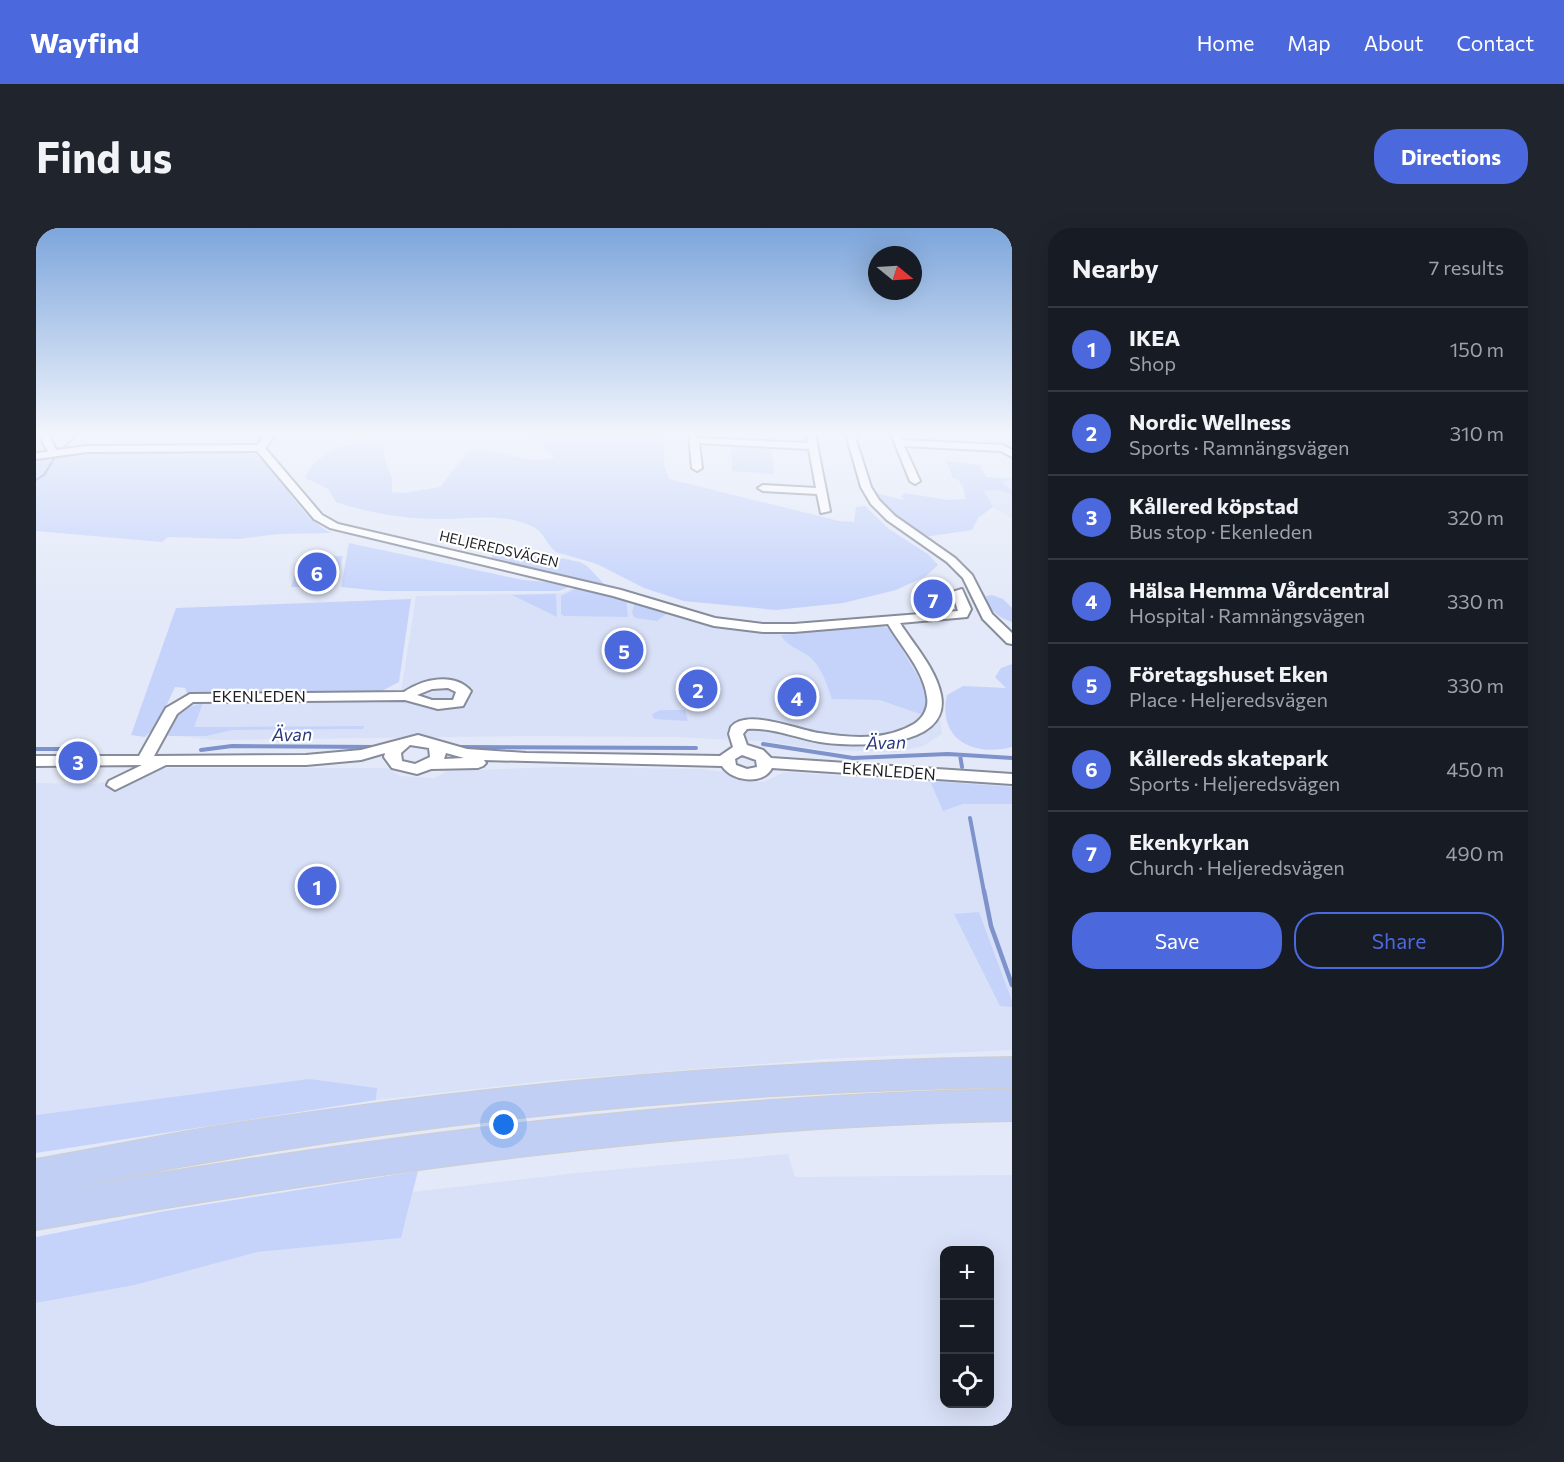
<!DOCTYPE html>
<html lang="en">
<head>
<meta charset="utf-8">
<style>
	:root { --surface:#171b24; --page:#20242c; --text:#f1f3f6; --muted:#9ea1a6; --line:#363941; --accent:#4b68dc }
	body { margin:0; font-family:Commissioner,sans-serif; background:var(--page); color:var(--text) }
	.controls { position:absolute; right:18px; bottom:18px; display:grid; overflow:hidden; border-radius:12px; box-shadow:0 6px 24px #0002 }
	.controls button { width:54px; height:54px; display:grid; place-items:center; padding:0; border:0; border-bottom:2px solid var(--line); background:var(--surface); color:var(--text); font:30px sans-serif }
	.compass { position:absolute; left:832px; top:18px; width:54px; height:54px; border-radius:50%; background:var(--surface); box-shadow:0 6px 24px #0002; rotate:108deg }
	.you { position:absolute; left:468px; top:897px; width:21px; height:21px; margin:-15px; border:4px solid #fff; border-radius:50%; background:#1a73e8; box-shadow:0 0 0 9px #1a73e833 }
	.badge { display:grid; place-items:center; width:39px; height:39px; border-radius:50%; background:var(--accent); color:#fff; font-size:20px; font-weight:700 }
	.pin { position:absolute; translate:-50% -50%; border:3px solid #fff; box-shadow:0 2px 6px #0006 }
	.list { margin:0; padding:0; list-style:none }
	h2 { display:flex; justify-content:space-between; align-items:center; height:78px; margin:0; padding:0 24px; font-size:26px }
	h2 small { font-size:20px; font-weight:400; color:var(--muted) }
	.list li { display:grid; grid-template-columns:39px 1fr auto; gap:18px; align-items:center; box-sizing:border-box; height:84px; padding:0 24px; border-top:2px solid var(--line) }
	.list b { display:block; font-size:22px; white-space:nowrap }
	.list p { margin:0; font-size:20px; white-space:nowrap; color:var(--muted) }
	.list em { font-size:20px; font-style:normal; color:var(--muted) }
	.actions { display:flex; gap:12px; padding:18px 24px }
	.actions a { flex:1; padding:14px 0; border:2px solid var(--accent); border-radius:24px; text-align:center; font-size:21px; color:var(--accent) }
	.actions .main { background:var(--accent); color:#fff }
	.icon { flex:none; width:33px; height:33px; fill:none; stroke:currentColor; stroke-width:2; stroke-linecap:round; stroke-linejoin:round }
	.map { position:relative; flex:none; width:976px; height:1198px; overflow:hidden; border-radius:24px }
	header { display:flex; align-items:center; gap:36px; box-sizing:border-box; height:84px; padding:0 30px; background:var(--accent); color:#fff }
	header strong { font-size:28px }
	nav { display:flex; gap:33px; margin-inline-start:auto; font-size:21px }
	.intro { display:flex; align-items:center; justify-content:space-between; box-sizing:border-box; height:144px; padding:0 36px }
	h1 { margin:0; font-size:42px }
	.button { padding:15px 27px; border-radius:24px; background:var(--accent); color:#fff; font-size:21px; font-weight:700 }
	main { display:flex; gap:36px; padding:0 36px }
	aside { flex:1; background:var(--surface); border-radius:24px; box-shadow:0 6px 24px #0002 }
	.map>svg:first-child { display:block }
</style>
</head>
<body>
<header>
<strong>Wayfind</strong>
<nav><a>Home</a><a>Map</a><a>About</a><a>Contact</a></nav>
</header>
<div class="intro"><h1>Find us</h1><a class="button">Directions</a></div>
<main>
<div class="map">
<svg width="976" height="1198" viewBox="0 0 976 1198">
	<rect width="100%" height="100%" fill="#e3e9f8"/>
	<!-- built -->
	<path fill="#d9e1f8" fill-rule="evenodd" d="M 976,252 L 976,291 L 957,279 L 944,255 Z
		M 543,358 L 633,382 L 655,391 L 707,400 L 860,394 L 901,470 L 906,506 L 887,518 L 860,524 L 789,522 L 725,513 L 639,509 L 491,508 L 180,512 L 132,507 L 141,483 L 158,473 L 365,464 L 380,368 L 526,365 Z
		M 519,539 L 667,541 L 687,544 L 703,552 L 727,554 L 749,544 L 865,552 L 893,549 L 976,557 L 976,822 L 788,831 L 509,853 L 340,872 L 341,860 L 127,871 L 0,887 L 0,555 L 58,556 L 132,540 L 351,540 L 364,548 L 399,550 L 411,543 Z
		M 752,926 L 759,949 L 976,947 L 976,1198 L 0,1198 L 0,1075 L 99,1057 L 222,1024 L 365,1010 L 377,964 L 540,945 ZM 909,1022 L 954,1022 L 954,1176 L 909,1176 Z"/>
	<!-- green -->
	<path fill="#c5d3fb" d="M 494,206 L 629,206 L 628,236 L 633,251 L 803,293 L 818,294 L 820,279 L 829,278 L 853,301 L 892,326 L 902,337 L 890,348 L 860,362 L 807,375 L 740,382 L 648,373 L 608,360 L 561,336 L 520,324 C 511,317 509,306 499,300 C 472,284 434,291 404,291 C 370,291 332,285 300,274 L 292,261 L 269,250 C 277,225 326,205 348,218 L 349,232 L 356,250 L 356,264 L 368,265 L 404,259 L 431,225 C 459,215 490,241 519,229 L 492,212 Z
		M 695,217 L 735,219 L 738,246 L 696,243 Z
		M 211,223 C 243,233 258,289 296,305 L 242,306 L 203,311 L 132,309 L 126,314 L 0,303 L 0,229 L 31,224 Z
		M 910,233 L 944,237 L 950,249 L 976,251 L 966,254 L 976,263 L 976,266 L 963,262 L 948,263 L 957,279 L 942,290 L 936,302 L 888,309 L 858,289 L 840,265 L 868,272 L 865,268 L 868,265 L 913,272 L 929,271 L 928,262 L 922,251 L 917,250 Z
		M 313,315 L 487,352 L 527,355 L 533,359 L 523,363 L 345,363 L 305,359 Z
		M 456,316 L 544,334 L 551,338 L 571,359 L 456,334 Z
		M 307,328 L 299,359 L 255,359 L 264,329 Z
		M 541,360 L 590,371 L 592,389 L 528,388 L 525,386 L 525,368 Z
		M 520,366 L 521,389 L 476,367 Z
		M 956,367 L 967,371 L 976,380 L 976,394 C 963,390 952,382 950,368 Z
		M 375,371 L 363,454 L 338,467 L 160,467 L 151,465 L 149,460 L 139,459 L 123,494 L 109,509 L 95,507 L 140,380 Z
		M 599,373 L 629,382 L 630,386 L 621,393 L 599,390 L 596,385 Z
		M 841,397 L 854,401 L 891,464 L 893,471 L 887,487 L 844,472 L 796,471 C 791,457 787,443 777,432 C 768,422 750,419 745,407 Z
		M 976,436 L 976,519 C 937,529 901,511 911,467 L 927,458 L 970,460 L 959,449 L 965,440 Z
		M 167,475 L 158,499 L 328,498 L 327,501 L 196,502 L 170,508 L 132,508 L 144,482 Z
		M 624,482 L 649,482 L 652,493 L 618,491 L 616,486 Z
		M 894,553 L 976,559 L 976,576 L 927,576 L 907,583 Z
		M 943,684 L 976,773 L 976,779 L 964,778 L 918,686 Z
		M 273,851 L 341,860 L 340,872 L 0,925 L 0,887 Z
		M 382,943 L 365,1010 L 222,1024 L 99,1057 L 0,1075 L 0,1009 L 129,983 Z"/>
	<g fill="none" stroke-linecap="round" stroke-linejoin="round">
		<!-- stream-far2 -->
		<path stroke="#7e92cb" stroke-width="2" d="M 26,221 L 42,206
			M 0,252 L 8,247 L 21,226"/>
		<!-- stream-far1 -->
		<path stroke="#7e92cb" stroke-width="4" d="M 727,516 L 817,530 L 912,526 L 976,530
			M 425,519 L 660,520
			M 0,521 L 48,521
			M 165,522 L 196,518 L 341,519
			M 924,527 L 926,539
			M 934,590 L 948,664"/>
		<!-- stream -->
		<path stroke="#7e92cb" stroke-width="4.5" d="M 948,663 L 955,698 L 976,757"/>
		<defs>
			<path id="minor" d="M 3,206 L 12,206 L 20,222 L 51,218 L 221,217 L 230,206 L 240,206 L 229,220 L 286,287 L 302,296 L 585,362 L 679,390 L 727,396 L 758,396 L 922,383 L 916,364 L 926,361 L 935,381 L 931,389 L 864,395 C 878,417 900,441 905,467 C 916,522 815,519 784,514 C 760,510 736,499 711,501 L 707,506 L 711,517 L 727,522 L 735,530 L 976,546 L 976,556 L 736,540 C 727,558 695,553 686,538 L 448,532 L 450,535 L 447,538 L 442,540 L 395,541 L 381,546 L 356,540 L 348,529 L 349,525 L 325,532 L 270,537 L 130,537 L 79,562 L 71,557 L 73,553 L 106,537 L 0,538 L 0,528 L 103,528 L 130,480 L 154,466 L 368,464 C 387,451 418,444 435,463 L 427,478 L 402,481 L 369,472 L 157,474 L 141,486 L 118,528 L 270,527 L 325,522 L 382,507 L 431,521 L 490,525 L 684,528 L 697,519 L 693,506 L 695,499 C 711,480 762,502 783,505 C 814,510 850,513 878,496 C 887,490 893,480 891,469 C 888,443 865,418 852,396 L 758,404 L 727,404 L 678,398 L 577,368 L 294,300 L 278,291 L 221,223 L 51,224 L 0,231 L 0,225 L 12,224 ZM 412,460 L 420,464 L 417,472 L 396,472 L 381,467 L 396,461 ZM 374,517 L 393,520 L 394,529 L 379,536 L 366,533 L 365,525 ZM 410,525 L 428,530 L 408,531 ZM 706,527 L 720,532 L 721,539 L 711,541 L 700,537 L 699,531 Z
				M 653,206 L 661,206 L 662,210 L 772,215 L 771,206 L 779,206 L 794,283 L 785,285 L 781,266 L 727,263 L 722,260 L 727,257 L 780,260 L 773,221 L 663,215 L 666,240 L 661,243 L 656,240 Z
				M 810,206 L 818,206 L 835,259 L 843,272 L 859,288 L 919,330 L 936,347 L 956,386 L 976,405 L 976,416 L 971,415 L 947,391 L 927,350 L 911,334 L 851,292 L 835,276 L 825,259 Z
				M 855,206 L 863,206 L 866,212 L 967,217 L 976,222 L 976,229 L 965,223 L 868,218 L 884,253 L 879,256 L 874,253 Z"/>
			<path id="highway" d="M 976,829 L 976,859 C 660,864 347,897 38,959 C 348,907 661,867 976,861 L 976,893 C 648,899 322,946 0,1002 L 0,931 C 58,921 116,909 175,899 C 440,857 707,833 976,829 Z"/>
		</defs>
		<!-- minor casing -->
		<use href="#minor" stroke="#878c9a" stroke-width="4"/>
		<!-- highway casing -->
		<use href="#highway" stroke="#cececf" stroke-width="2"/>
		<!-- minor -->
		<use href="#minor" fill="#fff" fill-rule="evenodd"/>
		<!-- highway -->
		<use href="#highway" fill="#c1cff4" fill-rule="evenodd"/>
	</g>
	<!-- sky -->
	<linearGradient id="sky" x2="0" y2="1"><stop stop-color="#7da6dc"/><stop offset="0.55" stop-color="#f2f5fc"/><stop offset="1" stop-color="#f2f5fc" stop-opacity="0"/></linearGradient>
	<rect width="976" height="374" fill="url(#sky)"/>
	<g text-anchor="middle" stroke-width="4.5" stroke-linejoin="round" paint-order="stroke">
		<!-- far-street labels -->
		<g font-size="14" fill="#1e2025" stroke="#fff">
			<text transform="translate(463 321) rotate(13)" y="5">HELJEREDSVÄGEN</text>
		</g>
		<!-- street labels -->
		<g font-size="16" fill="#1e2025" stroke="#fff">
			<text x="223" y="474">EKENLEDEN</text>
			<text transform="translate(853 543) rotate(4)" y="6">EKENLEDEN</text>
		</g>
		<!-- water labels -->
		<g font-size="18" font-style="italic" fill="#28397d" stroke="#fff">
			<text transform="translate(256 507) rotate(-1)" y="6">Ävan</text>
			<text transform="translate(850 515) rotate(-2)" y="6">Ävan</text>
		</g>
	</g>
</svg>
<div class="controls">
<button>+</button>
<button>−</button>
<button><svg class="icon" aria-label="locate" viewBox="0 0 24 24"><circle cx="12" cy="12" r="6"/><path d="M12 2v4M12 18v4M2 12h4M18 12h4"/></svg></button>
</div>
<svg class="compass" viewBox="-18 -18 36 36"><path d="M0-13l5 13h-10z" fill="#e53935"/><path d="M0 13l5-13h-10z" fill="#9ea1a6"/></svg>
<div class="you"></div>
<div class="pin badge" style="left:281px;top:658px">1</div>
<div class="pin badge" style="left:662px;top:461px">2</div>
<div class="pin badge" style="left:42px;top:533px">3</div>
<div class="pin badge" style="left:761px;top:469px">4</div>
<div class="pin badge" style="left:588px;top:422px">5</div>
<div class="pin badge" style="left:281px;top:344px">6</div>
<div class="pin badge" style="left:897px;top:371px">7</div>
</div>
<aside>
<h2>Nearby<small>7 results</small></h2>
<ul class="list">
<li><span class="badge">1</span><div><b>IKEA</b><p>Shop</p></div><em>150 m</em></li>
<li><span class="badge">2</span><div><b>Nordic Wellness</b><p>Sports · Ramnängsvägen</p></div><em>310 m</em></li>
<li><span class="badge">3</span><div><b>Kållered köpstad</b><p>Bus stop · Ekenleden</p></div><em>320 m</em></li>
<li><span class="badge">4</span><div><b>Hälsa Hemma Vårdcentral</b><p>Hospital · Ramnängsvägen</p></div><em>330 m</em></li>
<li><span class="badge">5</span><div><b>Företagshuset Eken</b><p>Place · Heljeredsvägen</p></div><em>330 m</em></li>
<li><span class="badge">6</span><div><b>Kållereds skatepark</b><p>Sports · Heljeredsvägen</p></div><em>450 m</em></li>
<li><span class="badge">7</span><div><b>Ekenkyrkan</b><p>Church · Heljeredsvägen</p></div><em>490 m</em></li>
</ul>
<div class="actions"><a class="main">Save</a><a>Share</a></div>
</aside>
</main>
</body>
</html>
